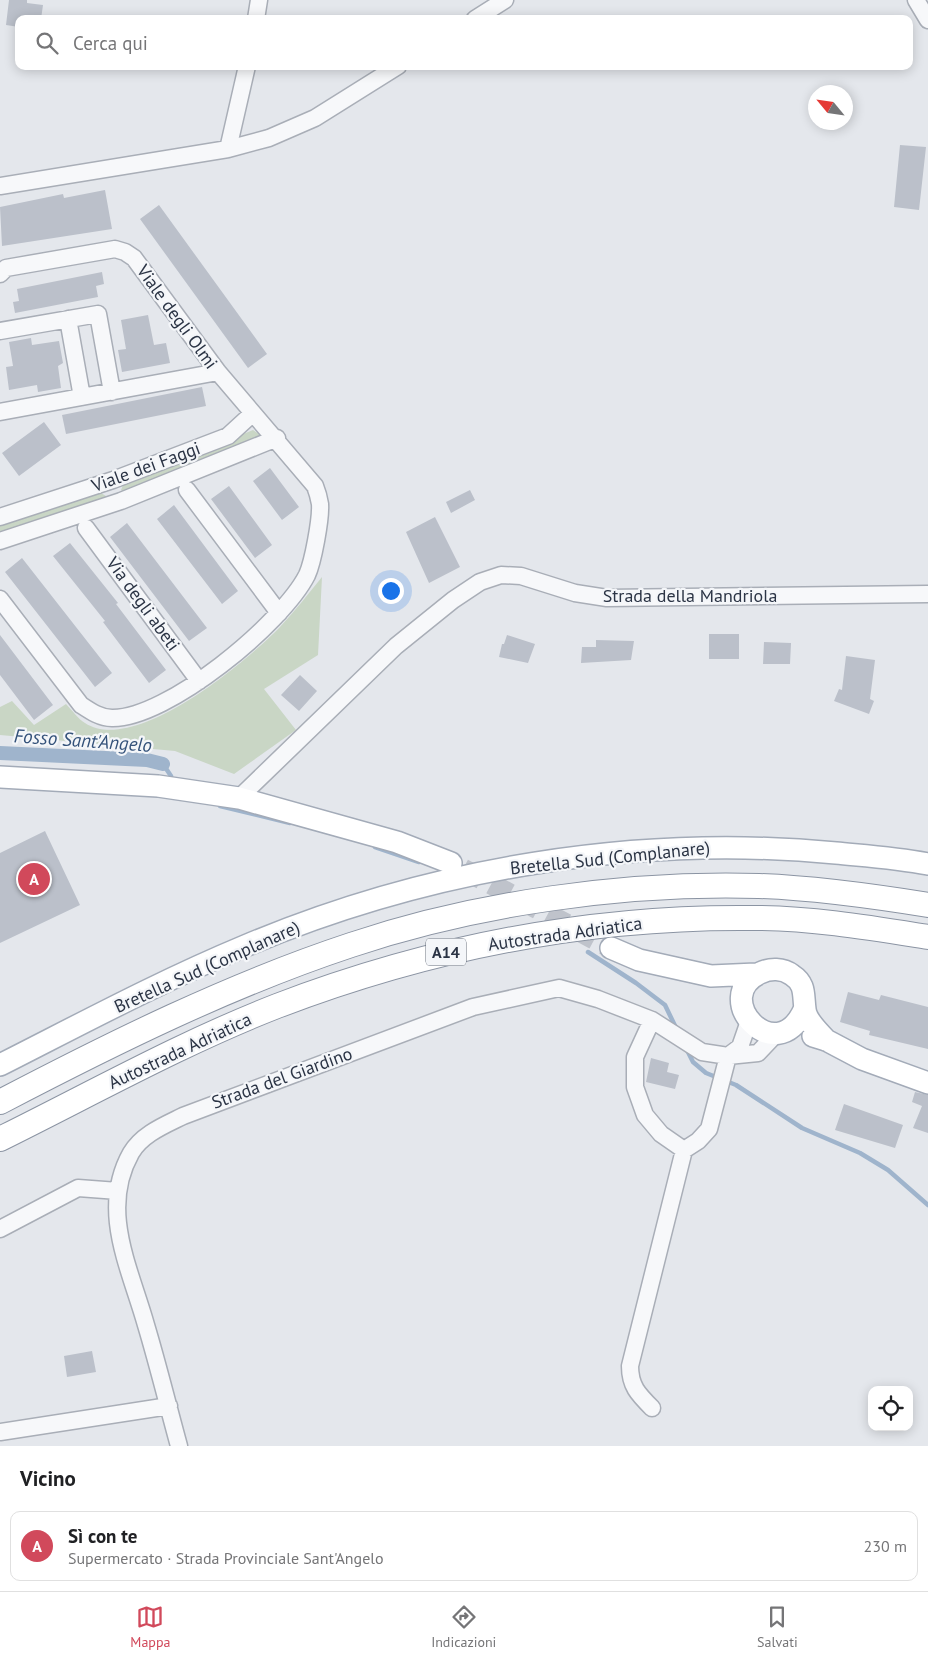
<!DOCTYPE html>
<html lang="it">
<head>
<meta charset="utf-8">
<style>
	:root { --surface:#fff; --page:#f2f2f2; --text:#202124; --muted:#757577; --line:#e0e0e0; --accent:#d1495b }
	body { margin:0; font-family:"PT Sans",sans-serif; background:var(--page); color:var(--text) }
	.controls { position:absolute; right:15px; bottom:15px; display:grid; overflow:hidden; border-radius:10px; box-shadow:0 2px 12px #0003 }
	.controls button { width:45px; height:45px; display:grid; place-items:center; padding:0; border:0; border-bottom:1px solid var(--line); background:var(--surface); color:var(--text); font:25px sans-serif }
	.compass { position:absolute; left:808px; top:85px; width:45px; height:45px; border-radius:50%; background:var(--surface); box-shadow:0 2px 12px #0003; rotate:299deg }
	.you { position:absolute; left:390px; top:590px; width:18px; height:18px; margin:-12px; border:4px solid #fff; border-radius:50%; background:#1a73e8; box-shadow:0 0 0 8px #1a73e833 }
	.badge { display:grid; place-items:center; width:32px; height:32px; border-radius:50%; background:var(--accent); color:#fff; font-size:16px; font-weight:700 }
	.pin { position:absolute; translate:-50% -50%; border:2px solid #fff; box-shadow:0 1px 5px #0006 }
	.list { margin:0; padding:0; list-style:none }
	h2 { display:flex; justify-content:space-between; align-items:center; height:65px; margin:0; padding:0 20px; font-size:21px }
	h2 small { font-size:16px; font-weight:400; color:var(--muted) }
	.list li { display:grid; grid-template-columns:32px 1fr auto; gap:15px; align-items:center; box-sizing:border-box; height:70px; margin:0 10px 10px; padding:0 10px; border:1px solid var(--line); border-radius:10px }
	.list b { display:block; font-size:19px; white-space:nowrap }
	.list p { margin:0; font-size:16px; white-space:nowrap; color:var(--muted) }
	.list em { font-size:16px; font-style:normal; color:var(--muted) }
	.icon { flex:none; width:28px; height:28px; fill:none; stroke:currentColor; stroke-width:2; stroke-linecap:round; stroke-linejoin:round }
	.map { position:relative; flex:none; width:928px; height:1446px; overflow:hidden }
	.search { position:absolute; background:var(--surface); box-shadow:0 2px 12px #0003; left:15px; right:15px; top:15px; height:55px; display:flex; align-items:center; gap:12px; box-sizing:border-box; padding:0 18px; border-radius:10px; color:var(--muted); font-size:19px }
	.sheet { height:145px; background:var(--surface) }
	nav { display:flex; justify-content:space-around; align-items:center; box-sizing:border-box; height:70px; border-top:1px solid var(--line); background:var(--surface); font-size:14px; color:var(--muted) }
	nav a { display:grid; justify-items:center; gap:2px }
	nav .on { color:var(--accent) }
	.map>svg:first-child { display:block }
</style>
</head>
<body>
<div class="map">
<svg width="928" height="1446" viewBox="0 0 928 1446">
	<rect width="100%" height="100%" fill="#e4e7ec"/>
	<!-- green -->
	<path fill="#c9d6c5" d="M 253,430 L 259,434 L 258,441 L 125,493 L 121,490 L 124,483 Z
		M 101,493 L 106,496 L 102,503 L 0,535 L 0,525 Z
		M 322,577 L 318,655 L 264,689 L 296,730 L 234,774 L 175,751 L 0,735 L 0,707 L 12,701 L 34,725 L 66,704 C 72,710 78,719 85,723 C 135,756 247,661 280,627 C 295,611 308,594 322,577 Z"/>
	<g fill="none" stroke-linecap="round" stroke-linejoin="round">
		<!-- stream -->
		<path stroke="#9fb4cc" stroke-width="4.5" d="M 163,764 L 171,776
			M 220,806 L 290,823
			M 375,847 L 419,862
			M 588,952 L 636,983 L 665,1005 L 677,1030
			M 686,1048 L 693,1062 L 706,1073 L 736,1085 L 802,1128 L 860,1153 L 888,1170 L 928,1205"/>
		<!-- canal -->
		<path stroke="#9fb4cc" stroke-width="14" d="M 0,753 L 147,760 L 163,764"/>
	</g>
	<!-- building -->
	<path fill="#bbc0ca" d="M 9,0 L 27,0 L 27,3 L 43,5 L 41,19 L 19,19 L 19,27 L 6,25 Z
		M 900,145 L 926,147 L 919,210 L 894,207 Z
		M 105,190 L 112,229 L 2,246 L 0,207 L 63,194 L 64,198 Z
		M 159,205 L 267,354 L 248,368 L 140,219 Z
		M 102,272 L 104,284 L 96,286 L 98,297 L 15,313 L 13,302 L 19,301 L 17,289 Z
		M 148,315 L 154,345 L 166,343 L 170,363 L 122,372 L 118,350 L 126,349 L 121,320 Z
		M 31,338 L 32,345 L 59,341 L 63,363 L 58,366 L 61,388 L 38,392 L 37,385 L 9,390 L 6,367 L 13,366 L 9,342 Z
		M 202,387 L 206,406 L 66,434 L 62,415 Z
		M 44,422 L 61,445 L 19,476 L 2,453 Z
		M 270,468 L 299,507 L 282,520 L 253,481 Z
		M 229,486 L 272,545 L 255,558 L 211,499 Z
		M 470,490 L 475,500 L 451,513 L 446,502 Z
		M 174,505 L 238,591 L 222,604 L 157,519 Z
		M 435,517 L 460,567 L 429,583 L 406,532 Z
		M 127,523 L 207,628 L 189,641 L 110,537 Z
		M 70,543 L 118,603 L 116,604 L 166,670 L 149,683 L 103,622 L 105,621 L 53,556 Z
		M 22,558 L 112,673 L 95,687 L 5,572 Z
		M 709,634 L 739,634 L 739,659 L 709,659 Z
		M 0,635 L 53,705 L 34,720 L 0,675 Z
		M 507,635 L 535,644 L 528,663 L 499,657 L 502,644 L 504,644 Z
		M 596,640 L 634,641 L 631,660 L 581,663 L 582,647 L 596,647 Z
		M 764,642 L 791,643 L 790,664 L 763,664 Z
		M 846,656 L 875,660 L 870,699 L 874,701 L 869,714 L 834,701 L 839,689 L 842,690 Z
		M 300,675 L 317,691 L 299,711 L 281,695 Z
		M 45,831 L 80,905 L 0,943 L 0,853 Z
		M 848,992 L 879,1000 L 881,995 L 928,1007 L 928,1049 L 869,1035 L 870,1031 L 840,1022 Z
		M 651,1058 L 669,1063 L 667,1072 L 679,1075 L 675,1089 L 646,1082 Z
		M 915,1092 L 928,1095 L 928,1133 L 913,1128 L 922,1106 L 912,1102 Z
		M 844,1104 L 903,1125 L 895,1148 L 835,1130 Z
		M 92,1351 L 96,1372 L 67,1377 L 64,1356 Z"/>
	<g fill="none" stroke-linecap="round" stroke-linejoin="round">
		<!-- major-tunnel -->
		<path stroke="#bfc3cb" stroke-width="21" stroke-dasharray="21 11" stroke-linecap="butt" d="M 463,869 L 611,948"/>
		<defs>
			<path id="minor" d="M 916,0 L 928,20
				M 256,19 L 259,0
				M 475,19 L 505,0
				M 228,149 L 247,66
				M 0,186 L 228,149 L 269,138 L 315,118 L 398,66
				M 0,274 L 6,268 L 115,249 L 125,252 L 134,258 L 218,372 L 315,486 C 317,491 319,498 320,504 C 321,519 313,562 307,575 C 282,624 167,719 112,718 C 100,718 90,711 81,705 L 0,599
				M 68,319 L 82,397
				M 0,331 L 98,314 L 112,392
				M 0,412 L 218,372
				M 187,490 L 279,613
				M 0,517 L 113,480 L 228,436 L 252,414
				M 86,528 L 199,681
				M 0,541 L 121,501 L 277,438
				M 239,798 L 396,646 L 453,600 L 480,582 L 501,575 L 521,576 L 575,593 L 607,598 L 928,594
				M 652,1020 L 635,1057 L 635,1087 L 645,1115 L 661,1134 L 684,1150
				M 728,1056 L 740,1047 L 749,1021
				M 0,1229 L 78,1188 L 118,1191
				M 652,1408 C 638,1394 630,1386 630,1366 L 684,1150 L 698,1141 L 709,1129 L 728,1056
				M 0,1432 L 169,1406
				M 179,1446 C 168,1406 158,1365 146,1325 C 130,1268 99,1210 131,1153 C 142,1134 165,1125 183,1116 L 473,1007 L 559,988 L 598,999 L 652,1020 L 702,1052 L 728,1056 L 758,1053 L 777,1033"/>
			<path id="major" d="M 0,777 L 158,786 L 239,798 L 397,842 L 451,863
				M 611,948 L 639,960 L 711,976 L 756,974
				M 804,1010 C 776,1071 709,997 760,973 C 770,968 783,968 792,975 C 806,984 803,995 805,1009 C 806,1021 819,1032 826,1040
				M 813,1036 L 826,1040 L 862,1059 L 928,1083
				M 0,1065 C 81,1024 161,981 245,946 C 430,868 637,834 836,853 C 867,856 898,858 928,864"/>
			<path id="highway" d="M 0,1102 C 113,1043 230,985 351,945 C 476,903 627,882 759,886 C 815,888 872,896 928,905
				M 0,1139 C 91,1094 182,1043 277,1006 C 429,948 591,916 754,918 C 812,918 871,928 928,937"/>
		</defs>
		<!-- minor casing -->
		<use href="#minor" stroke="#a9aeb7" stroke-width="19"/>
		<!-- major casing -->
		<use href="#major" stroke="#a3abb8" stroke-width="24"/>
		<!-- highway casing -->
		<use href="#highway" stroke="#8b94a3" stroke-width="26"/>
		<!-- minor -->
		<use href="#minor" stroke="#f7f8fa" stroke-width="16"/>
		<!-- major -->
		<use href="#major" stroke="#fff" stroke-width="21"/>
		<!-- highway -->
		<use href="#highway" stroke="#fff" stroke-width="24"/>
	</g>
	<g text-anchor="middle" stroke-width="4.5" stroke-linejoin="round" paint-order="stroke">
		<!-- shield labels -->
		<rect fill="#f4f6f9" stroke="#676e7b" stroke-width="1" x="426" y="938.5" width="40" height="27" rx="4"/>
		<g font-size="16" font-weight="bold" fill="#2b3445">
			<text x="446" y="958">A14</text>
		</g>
		<!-- street labels -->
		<g font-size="18" fill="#2b3445" stroke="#f4f6f9">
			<text transform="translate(177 317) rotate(54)" y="6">Viale degli Olmi</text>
			<text transform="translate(146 467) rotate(-20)" y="6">Viale dei Faggi</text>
			<text x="690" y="602">Strada della Mandriola</text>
			<text transform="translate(143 604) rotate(54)" y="6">Via degli abeti</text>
			<text transform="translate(610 858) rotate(-6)" y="6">Bretella Sud (Complanare)</text>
			<text transform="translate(565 934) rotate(-8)" y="6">Autostrada Adriatica</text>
			<text transform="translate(207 967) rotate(-24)" y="6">Bretella Sud (Complanare)</text>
			<text transform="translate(180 1051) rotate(-25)" y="6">Autostrada Adriatica</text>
			<text transform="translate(282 1078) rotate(-20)" y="6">Strada del Giardino</text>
		</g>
		<!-- water labels -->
		<g font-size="19" font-style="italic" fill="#34527a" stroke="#f4f6f9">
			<text transform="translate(83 740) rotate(4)" y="7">Fosso Sant'Angelo</text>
		</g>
	</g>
</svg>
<div class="controls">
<button><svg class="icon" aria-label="locate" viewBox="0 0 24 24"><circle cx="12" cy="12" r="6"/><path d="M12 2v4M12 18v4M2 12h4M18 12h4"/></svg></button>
</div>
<svg class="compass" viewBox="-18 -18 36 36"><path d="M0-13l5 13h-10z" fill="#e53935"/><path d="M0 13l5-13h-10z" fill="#757577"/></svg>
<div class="you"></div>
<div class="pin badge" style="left:34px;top:879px">A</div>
<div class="search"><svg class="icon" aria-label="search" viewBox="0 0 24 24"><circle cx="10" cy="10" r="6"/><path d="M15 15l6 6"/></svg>Cerca qui</div>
</div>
<section class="sheet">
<h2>Vicino<small></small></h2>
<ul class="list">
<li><span class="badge">A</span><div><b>Sì con te</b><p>Supermercato · Strada Provinciale Sant'Angelo</p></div><em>230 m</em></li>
</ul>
</section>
<nav>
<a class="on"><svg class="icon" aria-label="map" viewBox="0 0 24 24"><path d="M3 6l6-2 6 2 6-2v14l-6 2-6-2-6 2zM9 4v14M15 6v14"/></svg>Mappa</a>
<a><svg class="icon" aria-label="directions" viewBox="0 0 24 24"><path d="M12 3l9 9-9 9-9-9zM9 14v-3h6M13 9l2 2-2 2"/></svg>Indicazioni</a>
<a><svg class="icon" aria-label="saved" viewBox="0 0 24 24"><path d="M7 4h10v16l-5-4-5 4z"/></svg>Salvati</a>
</nav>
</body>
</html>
